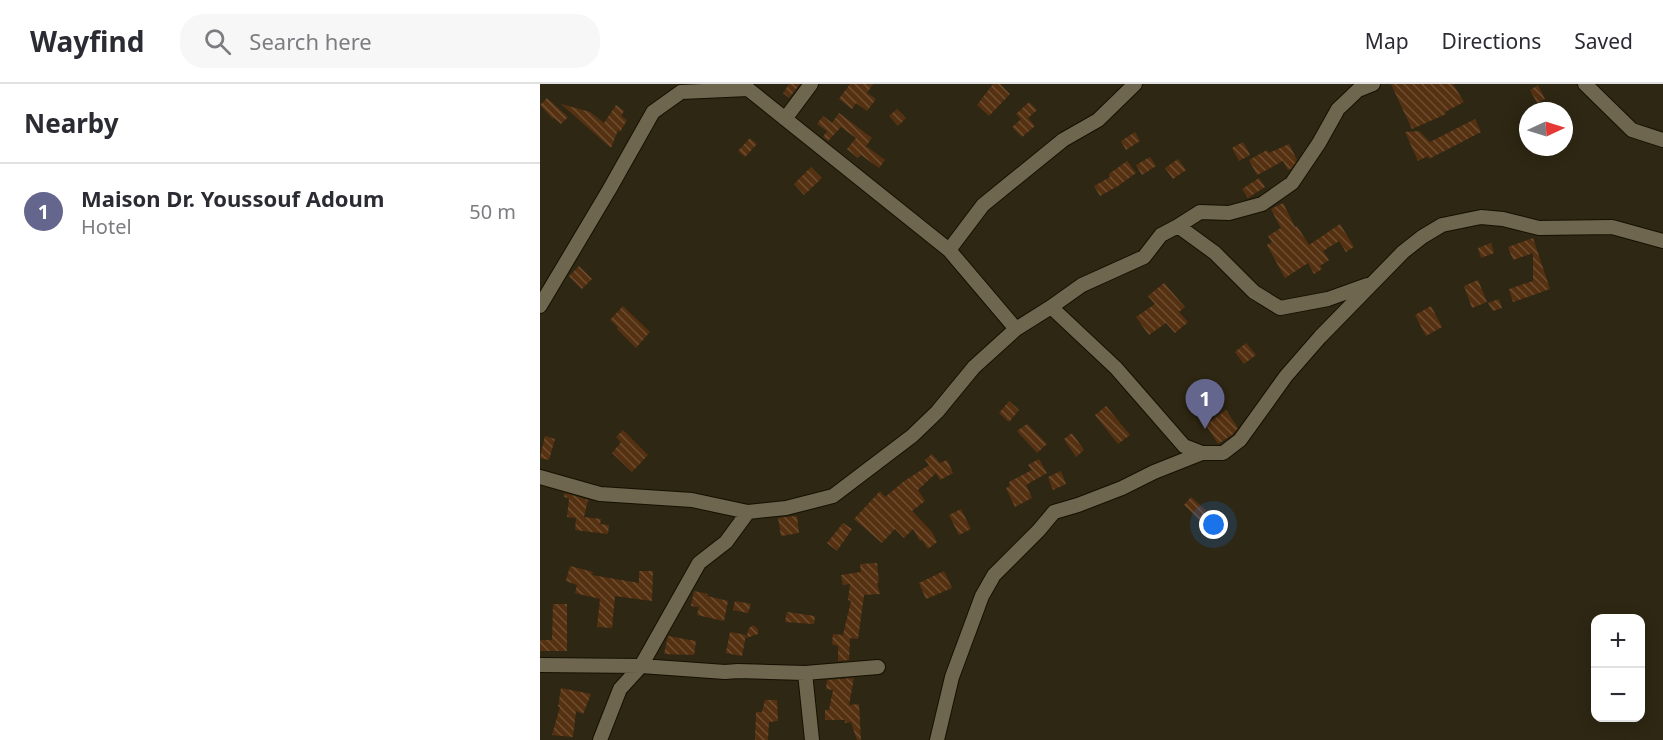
<!DOCTYPE html>
<html lang="en">
<head>
<meta charset="utf-8">
<style>
	:root { --surface:#fff; --page:#f7f7f7; --text:#2b2b33; --muted:#7c7c81; --line:#e1e1e2; --accent:#65668d }
	body { margin:0; font-family:"Noto Sans",sans-serif; background:var(--page); color:var(--text) }
	.controls { position:absolute; right:18px; bottom:18px; display:grid; overflow:hidden; border-radius:12px; box-shadow:0 3px 15px #0003 }
	.controls button { width:54px; height:54px; display:grid; place-items:center; padding:0; border:0; border-bottom:2px solid var(--line); background:var(--surface); color:var(--text); font:30px sans-serif }
	.compass { position:absolute; left:979px; top:18px; width:54px; height:54px; border-radius:50%; background:var(--surface); box-shadow:0 3px 15px #0003; rotate:86deg }
	.you { position:absolute; left:674px; top:441px; width:21px; height:21px; margin:-15px; border:4px solid #fff; border-radius:50%; background:#1a73e8; box-shadow:0 0 0 9px #1a73e833 }
	.badge { display:grid; place-items:center; width:39px; height:39px; border-radius:50%; background:var(--accent); color:#fff; font-size:20px; font-weight:700 }
	.pin { position:absolute; translate:-50% -50px; filter:drop-shadow(0 2px 3px #0008) }
	.pin::after { content:''; position:absolute; top:32px; width:21px; height:18px; background:inherit; clip-path:polygon(0 0,100% 0,50% 100%) }
	.list { margin:0; padding:0; list-style:none }
	h2 { display:flex; justify-content:space-between; align-items:center; height:78px; margin:0; padding:0 24px; font-size:26px }
	h2 small { font-size:20px; font-weight:400; color:var(--muted) }
	.list li { display:grid; grid-template-columns:39px 1fr auto; gap:18px; align-items:center; box-sizing:border-box; height:96px; padding:0 24px; border-top:2px solid var(--line) }
	.list b { display:block; font-size:22px; white-space:nowrap }
	.list p { margin:0; font-size:20px; white-space:nowrap; color:var(--muted) }
	.list em { font-size:20px; font-style:normal; color:var(--muted) }
	.icon { flex:none; width:33px; height:33px; fill:none; stroke:currentColor; stroke-width:2; stroke-linecap:round; stroke-linejoin:round }
	.map { position:relative; flex:none; width:1123px; height:656px; overflow:hidden }
	header { display:flex; align-items:center; gap:36px; box-sizing:border-box; height:84px; padding:0 30px; background:var(--surface); border-bottom:2px solid var(--line) }
	header strong { font-size:28px }
	nav { display:flex; gap:33px; margin-inline-start:auto; font-size:21px }
	.search { width:420px; height:54px; background:var(--page); display:flex; align-items:center; gap:15px; box-sizing:border-box; padding:0 21px; border-radius:24px; color:var(--muted); font-size:22px }
	main { display:flex }
	aside { flex:1; background:var(--surface) }
	.map>svg:first-child { display:block }
</style>
</head>
<body>
<header>
<strong>Wayfind</strong>
<div class="search"><svg class="icon" aria-label="search" viewBox="0 0 24 24"><circle cx="10" cy="10" r="6"/><path d="M15 15l6 6"/></svg>Search here</div>
<nav><a>Map</a><a>Directions</a><a>Saved</a></nav>
</header>
<main>
<aside>
<h2>Nearby<small></small></h2>
<ul class="list">
<li><span class="badge">1</span><div><b>Maison Dr. Youssouf Adoum</b><p>Hotel</p></div><em>50 m</em></li>
</ul>
</aside>
<div class="map">
<svg width="1123" height="656" viewBox="0 0 1123 656">
	<defs>
		<pattern id="building-back-hatch" width="6" height="6" patternUnits="userSpaceOnUse" patternTransform="scale(1.5)"><rect width="6" height="6" fill="#563111"/><path d="M-1 5l2 2M0 0l6 6M5-1l2 2" fill="none" stroke="#6e4e32"/></pattern>
	</defs>
	<rect width="100%" height="100%" fill="#2e2713"/>
	<!-- building -->
	<path fill="url(#building-back-hatch)" d="M 249,0 L 260,0 L 249,14 L 243,9 Z
		M 310,0 L 333,0 L 327,9 L 336,15 L 327,27 L 316,19 L 312,25 L 299,15 Z
		M 453,0 L 460,0 L 470,10 L 449,32 L 437,21 Z
		M 851,0 L 913,0 L 924,18 L 905,28 L 906,30 L 872,45 Z
		M 998,1 L 1005,15 L 997,19 L 990,6 Z
		M 7,14 L 28,33 L 21,40 L 14,34 L 13,35 L 0,21 Z
		M 489,18 L 497,26 L 488,34 L 495,42 L 482,53 L 472,43 L 481,35 L 476,30 Z
		M 21,20 L 50,28 L 64,39 L 76,21 L 84,27 L 81,32 L 87,36 L 80,48 L 78,46 L 71,64 Z
		M 357,25 L 366,34 L 358,42 L 349,32 Z
		M 299,29 L 332,54 L 326,62 L 345,76 L 339,84 L 321,71 L 318,74 L 307,65 L 316,54 L 301,43 L 288,57 L 283,53 L 287,47 L 277,40 L 283,32 L 292,39 Z
		M 935,35 L 941,48 L 889,75 L 888,72 L 878,77 L 865,48 L 879,47 L 890,58 Z
		M 595,48 L 600,57 L 586,66 L 581,57 Z
		M 210,54 L 217,60 L 205,73 L 198,67 Z
		M 703,58 L 710,71 L 699,77 L 692,64 Z
		M 749,60 L 757,76 L 752,84 L 748,86 L 743,77 L 717,91 L 709,76 L 727,66 L 729,69 Z
		M 610,73 L 616,82 L 602,91 L 596,81 Z
		M 638,75 L 646,86 L 633,95 L 625,84 Z
		M 587,77 L 596,89 L 578,102 L 560,112 L 554,102 L 570,93 L 569,90 Z
		M 271,83 L 282,94 L 264,111 L 254,100 Z
		M 719,94 L 725,103 L 708,114 L 702,105 Z
		M 743,119 L 755,143 L 757,142 L 769,161 L 800,140 L 814,163 L 806,168 L 799,157 L 783,167 L 789,176 L 780,182 L 782,185 L 774,190 L 768,179 L 745,194 L 727,161 L 732,158 L 728,152 L 741,144 L 731,125 Z
		M 993,154 L 1010,205 L 973,218 L 969,205 L 993,197 L 993,169 L 973,176 L 968,163 Z
		M 951,159 L 954,169 L 941,174 L 938,164 Z
		M 39,182 L 52,195 L 42,205 L 29,192 Z
		M 938,196 L 947,218 L 932,224 L 924,202 Z
		M 624,199 L 645,223 L 639,228 L 648,238 L 635,249 L 626,239 L 609,251 L 596,233 L 615,220 L 608,212 Z
		M 959,215 L 962,224 L 953,227 L 948,219 Z
		M 83,222 L 110,248 L 96,264 L 77,245 L 78,243 L 70,236 Z
		M 891,222 L 902,243 L 886,252 L 875,231 Z
		M 706,259 L 716,271 L 704,280 L 695,268 Z
		M 469,317 L 479,326 L 469,338 L 459,329 Z
		M 566,322 L 590,351 L 578,360 L 555,331 Z
		M 686,326 L 698,344 L 693,350 L 678,360 L 666,341 Z
		M 487,340 L 507,360 L 497,369 L 477,347 Z
		M 83,346 L 108,371 L 92,388 L 72,369 L 81,358 L 76,353 Z
		M 532,349 L 544,366 L 536,373 L 524,355 Z
		M 5,352 L 15,355 L 9,376 L 0,374 Z
		M 392,370 L 400,379 L 407,376 L 413,389 L 400,396 L 396,389 L 378,406 L 385,417 L 372,427 L 392,448 L 397,458 L 388,465 L 382,456 L 380,457 L 373,445 L 364,454 L 355,445 L 342,459 L 314,435 L 340,407 L 345,413 L 363,398 L 389,381 L 385,376 Z
		M 499,375 L 507,389 L 486,401 L 492,414 L 475,423 L 466,404 L 470,402 L 469,398 L 492,386 L 488,381 Z
		M 521,387 L 526,400 L 513,406 L 508,393 Z
		M 25,409 L 48,416 L 44,433 L 61,435 L 60,440 L 69,441 L 68,450 L 35,446 L 36,434 L 27,433 L 29,414 L 24,413 Z
		M 651,413 L 668,428 L 661,437 L 644,421 Z
		M 421,425 L 431,445 L 419,451 L 409,431 Z
		M 257,432 L 259,449 L 241,452 L 238,434 Z
		M 303,439 L 312,445 L 297,467 L 287,459 Z
		M 337,479 L 339,498 L 337,499 L 340,510 L 324,511 L 318,555 L 310,554 L 309,576 L 298,577 L 298,562 L 292,560 L 293,550 L 303,551 L 311,517 L 308,516 L 310,500 L 303,501 L 301,491 L 321,488 L 320,480 Z
		M 30,482 L 53,488 L 52,491 L 99,499 L 99,487 L 113,487 L 112,517 L 75,512 L 72,544 L 57,543 L 60,515 L 35,509 L 37,501 L 26,497 Z
		M 404,487 L 412,504 L 386,515 L 379,499 Z
		M 154,507 L 168,510 L 167,512 L 188,517 L 184,537 L 157,531 L 159,523 L 151,522 Z
		M 195,517 L 211,520 L 208,529 L 193,526 Z
		M 13,520 L 27,520 L 27,567 L 0,567 L 0,556 L 12,556 Z
		M 247,528 L 275,532 L 274,540 L 245,538 Z
		M 213,541 L 218,545 L 218,550 L 206,554 L 209,544 Z
		M 190,548 L 206,551 L 202,572 L 186,569 Z
		M 128,552 L 156,557 L 154,571 L 124,570 Z
		M 314,594 L 309,621 L 319,620 L 321,656 L 317,656 L 311,638 L 305,639 L 305,636 L 285,636 L 285,626 L 289,626 L 293,606 L 286,605 L 287,596 Z
		M 21,604 L 51,610 L 43,630 L 36,627 L 33,653 L 12,651 L 20,623 L 18,623 Z
		M 225,616 L 237,616 L 238,637 L 229,638 L 228,656 L 215,656 L 216,628 L 222,628 Z"/>
	<g fill="none" stroke-linecap="round" stroke-linejoin="round">
		<defs>
			<path id="minor" d="M 1045,0 L 1092,46 L 1123,56
				M 245,35 L 271,0
				M 638,142 L 660,128 L 689,129 L 722,120 L 752,99 L 779,59 L 798,25 L 818,6 L 833,0
				M 0,222 L 69,106 L 113,28 L 141,8 L 208,5 L 409,166
				M 476,245 L 409,166 L 443,121 L 523,56 L 558,36 L 595,0
				M 662,369 L 644,362 L 576,284 L 511,223 L 542,201 L 604,173 L 621,151 L 638,142 L 675,169 L 714,208 L 740,224 L 788,215 L 827,201
				M 0,393 L 60,410 L 152,416 L 208,428 L 246,424 L 293,412 L 372,352 L 397,328 L 434,283 L 476,245 L 511,223
				M 0,581 L 101,582 L 185,588 L 198,587 L 265,589 L 338,583
				M 265,589 L 272,656
				M 60,656 L 80,605 L 101,582 L 159,479 L 186,458 L 208,428
				M 397,656 L 412,593 L 442,512 L 454,491 L 499,446 L 514,428 L 538,421 L 582,404 L 614,388 L 662,369 L 683,369 L 700,356 L 746,292 L 780,253 L 863,168 L 882,153 L 902,141 L 941,133 L 963,135 L 999,144 L 1072,143 L 1123,157"/>
		</defs>
		<!-- minor casing -->
		<use href="#minor" stroke="#161000" stroke-width="16"/>
		<!-- minor -->
		<use href="#minor" stroke="#6e664f" stroke-width="14"/>
	</g>
</svg>
<div class="controls">
<button>+</button>
<button>−</button>
</div>
<svg class="compass" viewBox="-18 -18 36 36"><path d="M0-13l5 13h-10z" fill="#e53935"/><path d="M0 13l5-13h-10z" fill="#7c7c81"/></svg>
<div class="you"></div>
<div class="pin badge" style="left:665px;top:345px">1</div>
</div>
</main>
</body>
</html>
